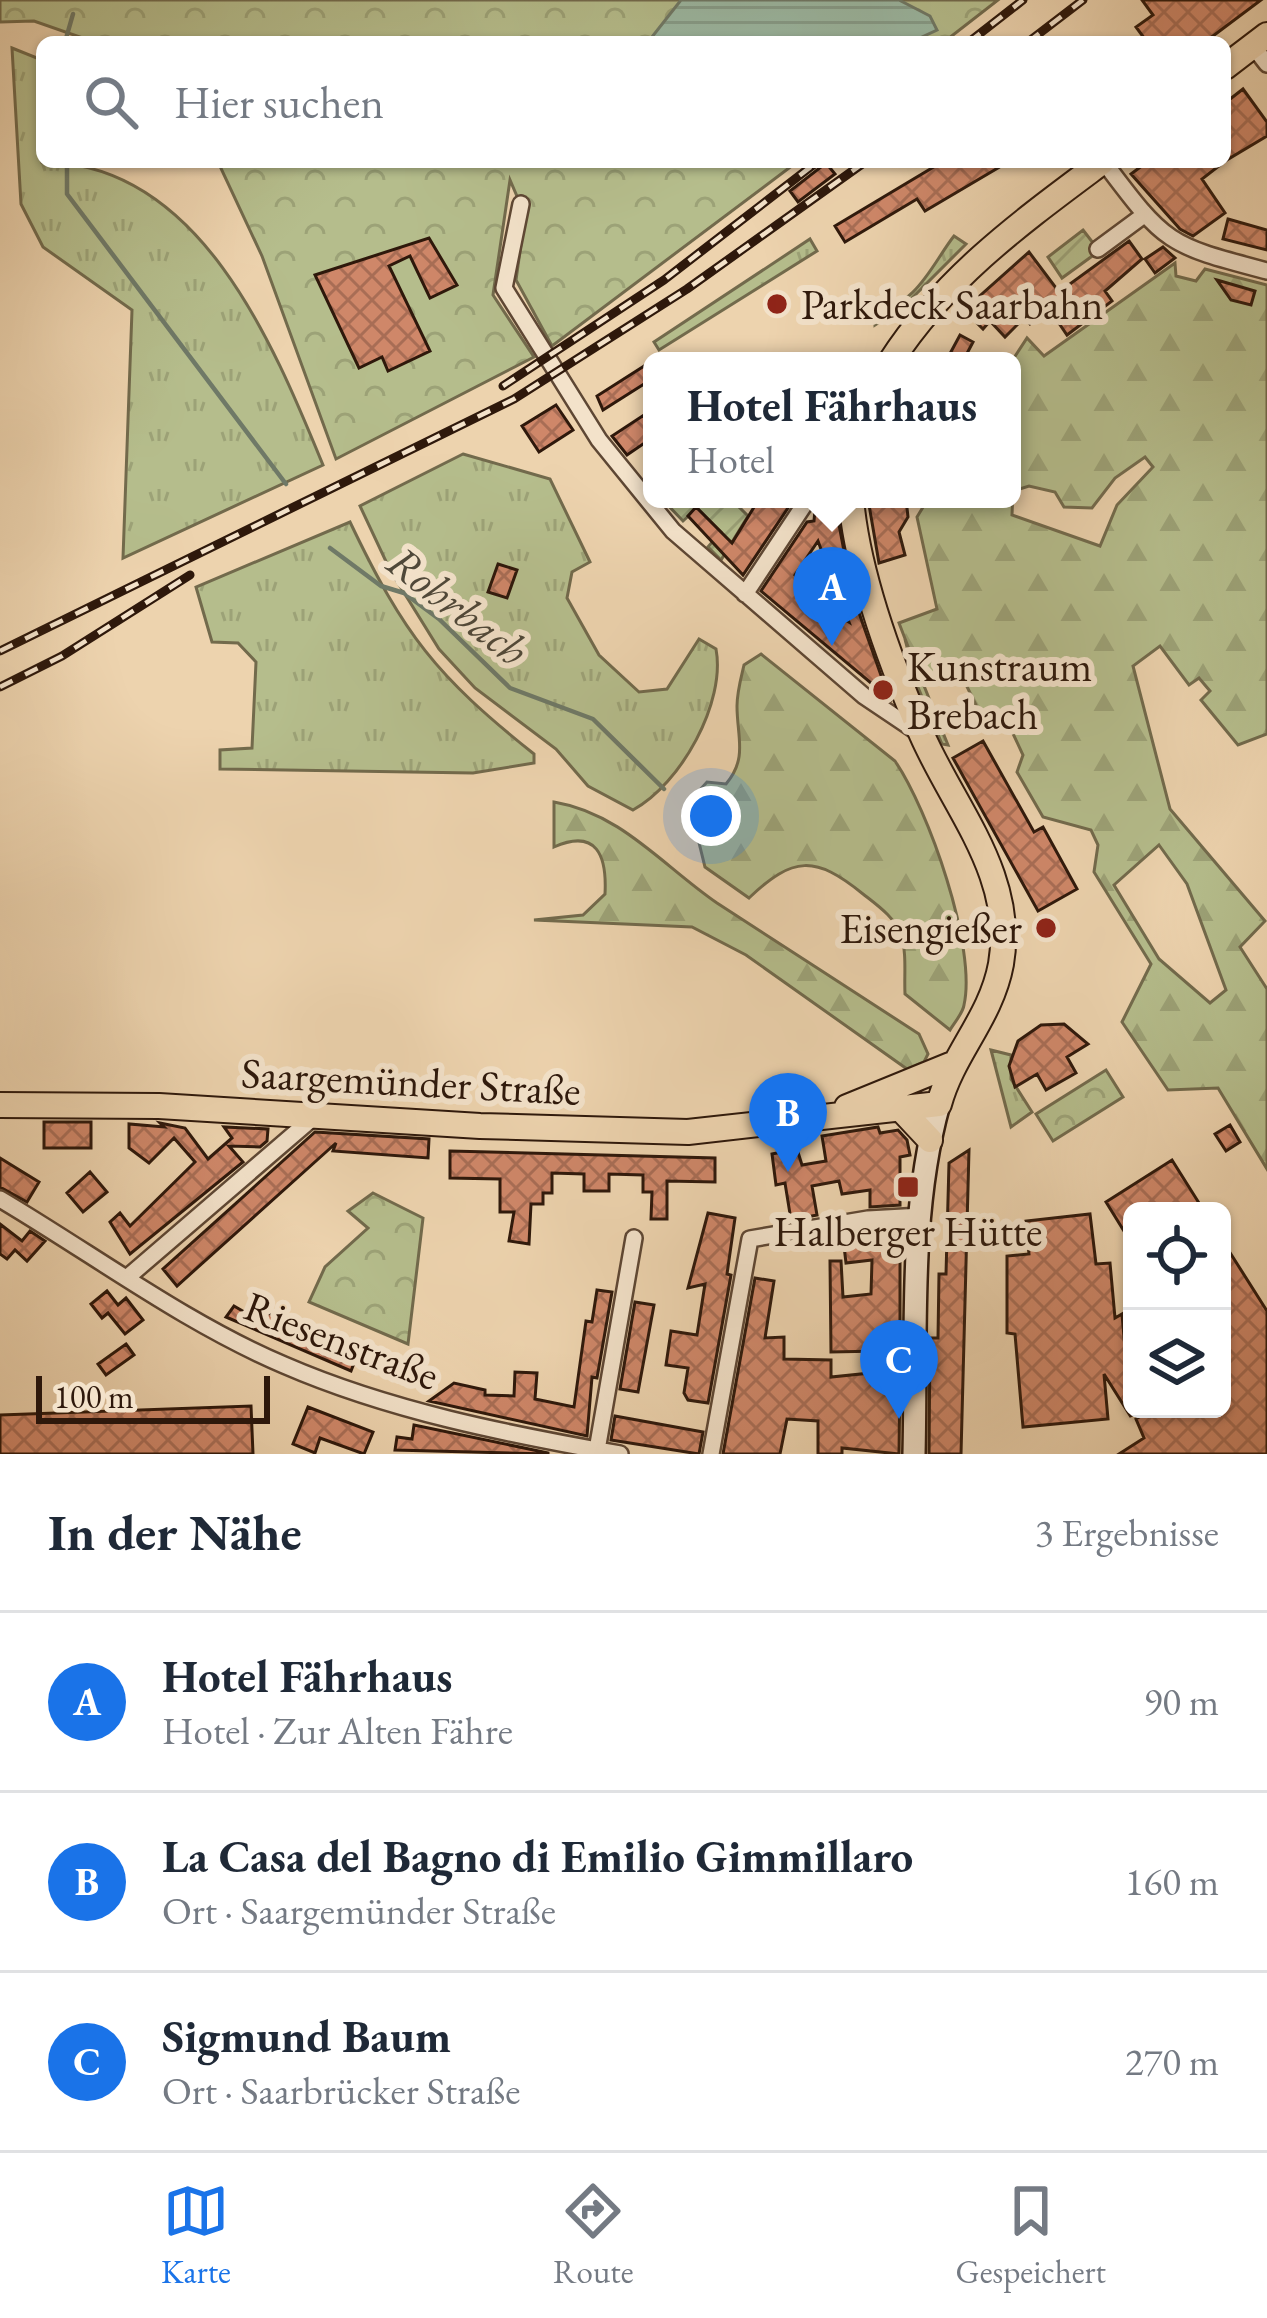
<!DOCTYPE html>
<html lang="de">
<head>
<meta charset="utf-8">
<style>
	:root { --surface:#fff; --page:#f6f6f7; --text:#1f2937; --muted:#747a83; --line:#e0e1e3; --accent:#1a73e8 }
	body { margin:0; font-family:"EB Garamond",serif; background:var(--page); color:var(--text) }
	.controls { position:absolute; right:36px; bottom:36px; display:grid; overflow:hidden; border-radius:18px; box-shadow:0 3px 9px #0004 }
	.controls button { width:108px; height:108px; display:grid; place-items:center; padding:0; border:0; border-bottom:3px solid var(--line); background:var(--surface); color:var(--text); font:60px sans-serif }
	.scale { position:absolute; left:36px; bottom:30px; width:234px; box-sizing:border-box; padding-left:12px; border:6px solid #2e180b; border-top:0; font-size:33px; line-height:42px; white-space:nowrap; color:#2e180b; -webkit-text-stroke:9px #f3e2ca; paint-order:stroke }
	.you { position:absolute; left:711px; top:816px; width:42px; height:42px; margin:-30px; border:9px solid #fff; border-radius:50%; background:#1a73e8; box-shadow:0 0 0 18px #1a73e833 }
	.badge { display:grid; place-items:center; width:78px; height:78px; border-radius:50%; background:var(--accent); color:#fff; font-size:39px; font-weight:700 }
	.pin { position:absolute; translate:-50% -99px; filter:drop-shadow(0 3px 6px #0008) }
	.pin::after { content:''; position:absolute; top:63px; width:42px; height:36px; background:inherit; clip-path:polygon(0 0,100% 0,50% 100%) }
	.popup { position:absolute; left:643px; top:352px; width:378px; height:156px; box-sizing:border-box; display:grid; place-content:center; border-radius:18px; background:var(--surface); filter:drop-shadow(0 3px 9px #0005); font-size:39px; white-space:nowrap; color:var(--muted) }
	.popup b { font-size:45px; color:var(--text) }
	.popup::after { content:''; position:absolute; left:50%; top:100%; margin-left:-24px; border:24px solid transparent; border-top-color:var(--surface) }
	.list { margin:0; padding:0; list-style:none }
	h2 { display:flex; justify-content:space-between; align-items:center; height:156px; margin:0; padding:0 48px; font-size:51px }
	h2 small { font-size:39px; font-weight:400; color:var(--muted) }
	.list li { display:grid; grid-template-columns:78px 1fr auto; gap:36px; align-items:center; box-sizing:border-box; height:180px; padding:0 48px; border-top:3px solid var(--line) }
	.list b { display:block; font-size:45px; white-space:nowrap }
	.list p { margin:0; font-size:39px; white-space:nowrap; color:var(--muted) }
	.list em { font-size:39px; font-style:normal; color:var(--muted) }
	.icon { flex:none; width:66px; height:66px; fill:none; stroke:currentColor; stroke-width:2; stroke-linecap:round; stroke-linejoin:round }
	.map { position:relative; flex:none; width:1267px; height:1454px; overflow:hidden }
	.search { position:absolute; background:var(--surface); box-shadow:0 3px 9px #0004; left:36px; right:36px; top:36px; height:132px; display:flex; align-items:center; gap:30px; box-sizing:border-box; padding:0 42px; border-radius:18px; color:var(--muted); font-size:45px }
	.sheet { height:696px; background:var(--surface) }
	nav { display:flex; justify-content:space-around; align-items:center; box-sizing:border-box; height:168px; border-top:3px solid var(--line); background:var(--surface); font-size:33px; color:var(--muted) }
	nav a { display:grid; justify-items:center; gap:6px }
	nav .on { color:var(--accent) }
	.map>svg:first-child { display:block }
</style>
</head>
<body>
<div class="map">
<svg width="1267" height="1454" viewBox="0 0 1267 1454">
	<defs>
		<pattern id="grass-tufts" width="24" height="20" patternUnits="userSpaceOnUse" patternTransform="scale(3)"><rect width="24" height="20" fill="#b5bd8c"/><path d="M3 7l-1-3M5 7V3M7 7l1-3M15 17l-1-3M17 17v-4M19 17l1-3" fill="none" stroke="#9ca277"/></pattern>
		<pattern id="forest-firs" width="22" height="20" patternUnits="userSpaceOnUse" patternTransform="scale(3)"><rect width="22" height="20" fill="#b5bd8c"/><path d="M5 1l3.5 6h-7zM16 11l3.5 6h-7z" fill="#9ca277"/></pattern>
		<pattern id="park-crowns" width="20" height="18" patternUnits="userSpaceOnUse" patternTransform="scale(3)"><rect width="20" height="18" fill="#b5bd8c"/><path d="M2 6a3 3 0 1 1 6 0M12 15a3 3 0 1 1 6 0" fill="none" stroke="#9ca277"/></pattern>
		<pattern id="garden-furrows" width="10" height="10" patternUnits="userSpaceOnUse" patternTransform="scale(3)"><rect width="10" height="10" fill="#b5bd8c"/><path d="M-1 1l2-2M0 10L10 0M9 11l2-2" fill="none" stroke="#9ca277"/></pattern>
		<pattern id="water-rules" width="6" height="5" patternUnits="userSpaceOnUse" patternTransform="scale(3)"><rect width="6" height="5" fill="#9bb9a4"/><path d="M0 2.5h6" fill="none" stroke="#869e8c"/></pattern>
		<pattern id="building-cross-hatch" width="8" height="8" patternUnits="userSpaceOnUse" patternTransform="scale(3)"><rect width="8" height="8" fill="#cf8769"/><path d="M0 0l8 8M0 8l8-8" fill="none" stroke="#a86d55"/></pattern>
	</defs>
	<rect width="100%" height="100%" fill="#edd3ae"/>
	<filter id="stains"><feTurbulence type="fractalNoise" baseFrequency=".00167" numOctaves="4"/><feColorMatrix values="0 0 0 0 .2 0 0 0 0 .09 0 0 0 0 .02 0 0 0 .5 -.17"/></filter>
	<radialGradient id="worn" r=".72"><stop offset=".6" stop-color="#630" stop-opacity="0"/><stop offset="1" stop-color="#630" stop-opacity=".3"/></radialGradient>
	<!-- grass -->
	<path fill="url(#grass-tufts)" stroke="#726a4c" stroke-width="3" d="M 12,48 L 42,60 L 42,162 C 199,162 273,343 323,465 L 123,558 L 132,310 L 43,247 L 21,204 Z
		M 954,236 L 966,244 L 903,307 L 875,325 L 875,308 C 915,310 934,261 954,236 Z
		M 810,239 L 817,251 L 659,350 L 654,342 Z
		M 463,454 L 550,479 L 590,562 L 572,572 L 567,598 L 599,655 L 639,692 L 667,689 L 699,639 L 716,649 C 726,702 681,784 633,810 L 588,786 L 556,749 L 475,688 L 439,649 L 390,570 L 360,506 Z
		M 350,522 C 404,635 436,676 534,754 L 534,763 L 473,773 L 220,769 L 220,750 L 252,748 L 256,662 L 238,643 L 212,642 L 196,587 Z
		M 905,639 L 948,745 L 942,744 L 917,685 Z
		M 991,1050 L 1011,1055 L 1011,1079 L 1032,1112 L 1011,1127 Z"/>
	<!-- forest -->
	<path fill="url(#forest-firs)" stroke="#726a4c" stroke-width="3" fill-rule="evenodd" d="M 1175,263 L 1176,276 L 1196,281 L 1205,269 L 1267,285 L 1267,734 L 1238,745 L 1201,700 L 1210,691 L 1199,678 L 1189,685 L 1160,646 L 1133,666 L 1170,809 L 1265,921 L 1240,947 L 1267,989 L 1267,1169 L 1218,1088 L 1168,1090 L 1122,1022 L 1151,964 L 1094,872 L 1098,845 L 1091,830 L 1043,817 L 1017,772 L 1023,755 L 1008,723 L 988,730 L 958,668 L 922,683 L 899,623 L 937,609 L 917,517 L 928,499 L 1012,499 L 1012,361 L 1027,338 L 1044,356 ZM 1145,457 L 1153,467 L 1117,505 L 1100,546 L 1012,515 L 1013,491 L 1029,486 L 1055,492 L 1064,507 L 1092,508 L 1115,478 ZM 1159,845 L 1187,884 L 1226,990 L 1210,1003 L 1159,959 L 1114,885 Z
		M 761,654 L 895,761 C 928,809 977,947 964,1005 C 963,1013 954,1023 950,1030 L 905,994 C 904,976 907,952 901,936 C 896,918 877,905 863,894 C 815,855 793,856 749,898 L 705,867 L 689,802 L 707,782 L 726,784 C 748,758 737,737 737,706 C 737,692 741,678 744,665 Z
		M 554,802 C 621,813 663,866 717,903 C 784,947 852,990 919,1034 L 928,1054 L 924,1062 L 907,1069 L 746,955 L 692,927 L 534,920 L 583,915 L 605,894 C 607,856 597,828 554,847 Z"/>
	<!-- park -->
	<path fill="url(#park-crowns)" stroke="#726a4c" stroke-width="3" d="M 0,0 L 998,0 L 944,42 L 94,42 L 34,21 L 0,22 Z
		M 218,162 L 797,162 L 552,346 L 516,280 L 525,215 L 510,180 L 493,295 L 534,357 L 336,459 L 262,256 Z
		M 1106,1070 L 1123,1097 L 1053,1141 L 1036,1114 Z
		M 373,1193 L 423,1218 L 408,1344 L 309,1302 L 325,1267 L 368,1228 L 348,1211 Z"/>
	<!-- garden -->
	<path fill="url(#garden-furrows)" stroke="#726a4c" stroke-width="3" d="M 1083,230 L 1097,248 L 1095,254 L 1062,278 L 1048,257 Z
		M 662,499 L 739,499 L 736,504 L 748,516 L 721,560 L 708,547 L 721,532 L 697,508 L 683,521 Z"/>
	<!-- water -->
	<path fill="url(#water-rules)" stroke="#6f7967" stroke-width="3" d="M 681,0 L 899,0 L 930,16 L 937,30 L 911,42 L 648,42 Z"/>
	<g fill="none" stroke-linecap="round" stroke-linejoin="round">
		<!-- stream -->
		<path stroke="#6f7967" stroke-width="4.5" d="M 65,42 L 73,14
			M 67,162 L 67,194 L 286,484
			M 330,548 L 381,586 L 404,593 L 439,619 L 510,688 L 593,719 L 664,789"/>
	</g>
	<!-- building -->
	<path fill="url(#building-cross-hatch)" stroke="#2e180b" stroke-width="3" fill-rule="evenodd" d="M 1142,0 L 1261,0 L 1205,42 L 1147,42 L 1136,27 L 1153,15 Z
		M 1243,89 L 1267,122 L 1267,136 L 1225,161 L 1225,103 Z
		M 942,162 L 1008,162 L 925,211 L 917,199 L 845,242 L 835,226 Z
		M 1147,162 L 1224,162 L 1202,179 L 1225,213 L 1193,236 L 1180,229 L 1131,174 Z
		M 826,163 L 835,174 L 798,202 L 790,191 Z
		M 1228,219 L 1267,230 L 1267,250 L 1223,239 Z
		M 429,238 L 457,285 L 430,298 L 410,256 L 389,266 L 430,351 L 388,371 L 382,357 L 359,368 L 315,275 Z
		M 1129,241 L 1142,259 L 1105,291 L 1112,301 L 1067,335 L 1050,310 L 1030,324 L 1025,317 L 1005,337 L 990,321 L 983,329 L 964,310 L 1029,252 L 1059,292 Z
		M 1163,247 L 1175,258 L 1155,273 L 1145,259 Z
		M 1217,280 L 1255,291 L 1251,305 L 1231,300 Z
		M 960,335 L 973,342 L 963,361 L 946,361 Z
		M 652,361 L 652,379 L 603,410 L 597,396 Z
		M 556,405 L 573,430 L 539,452 L 522,426 Z
		M 644,415 L 652,438 L 627,455 L 612,436 Z
		M 759,499 L 794,499 L 743,575 L 688,516 L 696,507 L 732,543 Z
		M 868,499 L 906,499 L 908,517 L 899,532 L 905,555 L 879,563 Z
		M 830,509 L 836,509 L 852,593 L 889,698 L 761,591 L 807,522 L 814,521 L 815,510 ZM 818,541 L 825,560 L 849,622 L 807,596 L 812,590 L 795,575 Z
		M 498,564 L 517,570 L 507,598 L 488,592 Z
		M 983,741 L 1034,832 L 1043,827 L 1077,889 L 1038,911 L 953,758 Z
		M 1064,1024 L 1088,1044 L 1067,1057 L 1076,1073 L 1046,1090 L 1037,1074 L 1015,1087 L 1009,1066 L 1018,1041 L 1041,1025 Z
		M 44,1122 L 91,1122 L 91,1148 L 44,1148 Z
		M 160,1123 L 185,1128 L 208,1159 L 232,1138 L 224,1127 L 268,1129 L 267,1141 L 260,1147 L 229,1146 L 243,1162 L 130,1254 L 110,1222 L 120,1213 L 130,1226 L 195,1162 L 174,1138 L 149,1163 L 129,1148 L 129,1124 L 164,1127 Z
		M 1230,1125 L 1240,1142 L 1226,1151 L 1215,1134 Z
		M 878,1127 L 880,1133 L 898,1130 L 907,1140 L 910,1155 L 900,1157 L 900,1205 L 870,1207 L 870,1190 L 842,1194 L 839,1181 L 812,1186 L 817,1215 L 791,1220 L 785,1183 L 776,1185 L 772,1154 L 797,1149 L 802,1165 L 826,1161 L 822,1136 Z
		M 315,1132 L 429,1139 L 428,1158 L 333,1151 L 336,1143 L 177,1286 L 163,1269 Z
		M 969,1150 L 961,1454 L 929,1454 L 930,1338 L 938,1338 L 939,1274 L 946,1274 L 949,1163 Z
		M 450,1151 L 715,1158 L 715,1182 L 667,1181 L 667,1219 L 651,1219 L 652,1192 L 643,1192 L 643,1175 L 609,1174 L 609,1191 L 584,1191 L 584,1174 L 552,1173 L 552,1193 L 543,1193 L 543,1204 L 531,1204 L 529,1244 L 509,1241 L 514,1212 L 500,1212 L 500,1179 L 450,1178 Z
		M 0,1158 L 39,1182 L 27,1202 L 0,1187 Z
		M 1172,1160 L 1204,1211 L 1132,1211 L 1132,1244 L 1106,1202 Z
		M 90,1172 L 107,1192 L 83,1212 L 67,1193 Z
		M 708,1213 L 735,1218 L 727,1274 L 731,1275 L 708,1403 L 688,1400 L 684,1393 L 688,1368 L 666,1365 L 671,1331 L 697,1335 L 705,1284 L 688,1288 Z
		M 1090,1214 L 1096,1264 L 1110,1263 L 1115,1318 L 1122,1314 L 1131,1417 L 1104,1374 L 1108,1419 L 1023,1427 L 1015,1334 L 1007,1333 L 1007,1256 L 1029,1254 L 1026,1221 Z
		M 0,1224 L 22,1241 L 30,1231 L 45,1241 L 27,1261 L 15,1250 L 7,1259 L 0,1254 Z
		M 900,1229 L 900,1333 L 879,1333 L 880,1351 L 831,1352 L 830,1261 L 841,1261 L 843,1297 L 871,1294 L 872,1260 L 846,1263 L 844,1246 L 828,1249 L 826,1238 Z
		M 1222,1240 L 1267,1311 L 1267,1454 L 1119,1454 L 1144,1438 L 1136,1419 L 1152,1409 L 1222,1409 Z
		M 755,1278 L 774,1281 L 765,1338 L 784,1337 L 784,1359 L 831,1360 L 831,1377 L 900,1370 L 899,1454 L 842,1448 L 842,1454 L 818,1454 L 818,1421 L 787,1419 L 780,1454 L 723,1454 Z
		M 597,1290 L 612,1292 L 597,1378 L 592,1377 L 587,1436 L 429,1401 L 454,1383 L 485,1390 L 485,1395 L 514,1396 L 515,1372 L 537,1373 L 535,1399 L 574,1407 L 586,1321 L 592,1322 Z
		M 107,1291 L 118,1305 L 126,1298 L 143,1320 L 125,1334 L 108,1313 L 102,1318 L 91,1304 Z
		M 635,1302 L 654,1305 L 638,1392 L 620,1389 Z
		M 234,1306 L 253,1317 L 257,1308 L 359,1350 L 351,1371 L 226,1317 Z
		M 126,1344 L 134,1355 L 106,1375 L 98,1364 Z
		M 251,1406 L 253,1454 L 0,1454 L 0,1415 Z
		M 308,1407 L 373,1432 L 364,1454 L 320,1438 L 315,1453 L 293,1444 Z
		M 615,1416 L 703,1432 L 699,1454 L 611,1440 Z
		M 414,1425 L 548,1453 L 548,1454 L 395,1450 L 397,1437 L 412,1439 Z"/>
	<g fill="none" stroke-linecap="round" stroke-linejoin="round">
		<defs>
			<path id="street" d="M 1253,46 L 1267,64
				M 1104,162 C 1166,245 1168,245 1267,271
				M 521,204 L 504,288 L 599,440 L 673,531 L 864,696 L 919,733
				M 1098,249 L 1144,215
				M 745,594 L 808,499
				M 0,1199 C 93,1254 185,1323 284,1365 C 390,1411 507,1434 620,1454
				M 129,1276 L 315,1116
				M 597,1450 L 634,1238
				M 711,1454 L 750,1239 L 868,1219 L 922,1216"/>
			<path id="secondary" d="M 914,1454 C 917,1340 908,1214 939,1104"/>
			<path id="primary" d="M 1225,67 L 1267,35
				M 891,361 C 946,276 1023,221 1102,162
				M 851,499 C 858,577 891,664 922,735 C 955,810 1016,876 1001,964 C 991,1018 953,1053 939,1104
				M 0,1105 L 159,1106 L 480,1126 L 688,1132 L 939,1104
				M 847,1107 L 950,1065
				M 900,1108 L 930,1140"/>
		</defs>
		<!-- street casing -->
		<use href="#street" stroke="#5e4734" stroke-width="20"/>
		<!-- secondary casing -->
		<use href="#secondary" stroke="#2e180b" stroke-width="26"/>
		<!-- primary casing -->
		<use href="#primary" stroke="#2e180b" stroke-width="28"/>
		<!-- street -->
		<use href="#street" stroke="#f3e2ca" stroke-width="15"/>
		<!-- secondary -->
		<use href="#secondary" stroke="#f3e2ca" stroke-width="21"/>
		<!-- primary -->
		<use href="#primary" stroke="#edd3ae" stroke-width="24"/>
		<defs>
			<path id="rail" d="M 969,42 L 1023,0
				M 1028,42 L 1083,0
				M 503,386 L 664,280 L 817,162
				M 0,651 L 514,399 L 687,289 L 865,162
				M 0,687 L 62,656 L 190,575"/>
		</defs>
		<!-- rail casing -->
		<use href="#rail" stroke="#2e180b" stroke-width="9"/>
		<!-- rail -->
		<use href="#rail" stroke="#f3e2ca" stroke-width="4.5" stroke-dasharray="14" stroke-linecap="butt"/>
	</g>
	<!-- markers -->
	<g fill="#8f2418" stroke="#f3e2ca" stroke-width="4.5">
		<circle cx="777" cy="304" r="12"/>
		<circle cx="883" cy="690" r="12"/>
		<circle cx="1046" cy="928" r="12"/>
		<rect x="896" y="1175" width="24" height="24" rx="6"/>
	</g>
	<g text-anchor="middle" stroke-width="12" stroke-linejoin="round" paint-order="stroke">
		<!-- poi labels -->
		<g font-size="42" fill="#2e180b" stroke="#f3e2ca" text-anchor="start">
			<text x="801" y="319">Parkdeck Saarbahn</text>
			<text x="907" y="681">Kunstraum<tspan x="907" dy="48">Brebach</tspan></text>
			<text x="1022" y="943" text-anchor="end">Eisengießer</text>
			<text x="908" y="1246" text-anchor="middle">Halberger Hütte</text>
		</g>
		<!-- street labels -->
		<g font-size="42" fill="#2e180b" stroke="#f3e2ca">
			<text transform="translate(411 1081) rotate(3)" y="15">Saargemünder Straße</text>
			<text transform="translate(342 1340) rotate(21)" y="15">Riesenstraße</text>
		</g>
		<!-- water labels -->
		<g font-size="45" font-style="italic" fill="#4f4839" stroke="#f3e2ca">
			<text transform="translate(458 605) rotate(38)" y="16">Rohrbach</text>
		</g>
	</g>
	<rect width="100%" height="100%" filter="url(#stains)"/>
	<rect width="100%" height="100%" fill="url(#worn)"/>
</svg>
<div class="controls">
<button><svg class="icon" aria-label="locate" viewBox="0 0 24 24"><circle cx="12" cy="12" r="6"/><path d="M12 2v4M12 18v4M2 12h4M18 12h4"/></svg></button>
<button><svg class="icon" aria-label="layers" viewBox="0 0 24 24"><path d="M12 4l9 5-9 5-9-5zM3 14l9 5 9-5"/></svg></button>
</div>
<div class="scale">100 m</div>
<div class="you"></div>
<div class="pin badge" style="left:832px;top:646px">A</div>
<div class="popup"><b>Hotel Fährhaus</b>Hotel</div>
<div class="pin badge" style="left:788px;top:1172px">B</div>
<div class="pin badge" style="left:899px;top:1419px">C</div>
<div class="search"><svg class="icon" aria-label="search" viewBox="0 0 24 24"><circle cx="10" cy="10" r="6"/><path d="M15 15l6 6"/></svg>Hier suchen</div>
</div>
<section class="sheet">
<h2>In der Nähe<small>3 Ergebnisse</small></h2>
<ul class="list">
<li><span class="badge">A</span><div><b>Hotel Fährhaus</b><p>Hotel · Zur Alten Fähre</p></div><em>90 m</em></li>
<li><span class="badge">B</span><div><b>La Casa del Bagno di Emilio Gimmillaro</b><p>Ort · Saargemünder Straße</p></div><em>160 m</em></li>
<li><span class="badge">C</span><div><b>Sigmund Baum</b><p>Ort · Saarbrücker Straße</p></div><em>270 m</em></li>
</ul>
</section>
<nav>
<a class="on"><svg class="icon" aria-label="map" viewBox="0 0 24 24"><path d="M3 6l6-2 6 2 6-2v14l-6 2-6-2-6 2zM9 4v14M15 6v14"/></svg>Karte</a>
<a><svg class="icon" aria-label="directions" viewBox="0 0 24 24"><path d="M12 3l9 9-9 9-9-9zM9 14v-3h6M13 9l2 2-2 2"/></svg>Route</a>
<a><svg class="icon" aria-label="saved" viewBox="0 0 24 24"><path d="M7 4h10v16l-5-4-5 4z"/></svg>Gespeichert</a>
</nav>
</body>
</html>
